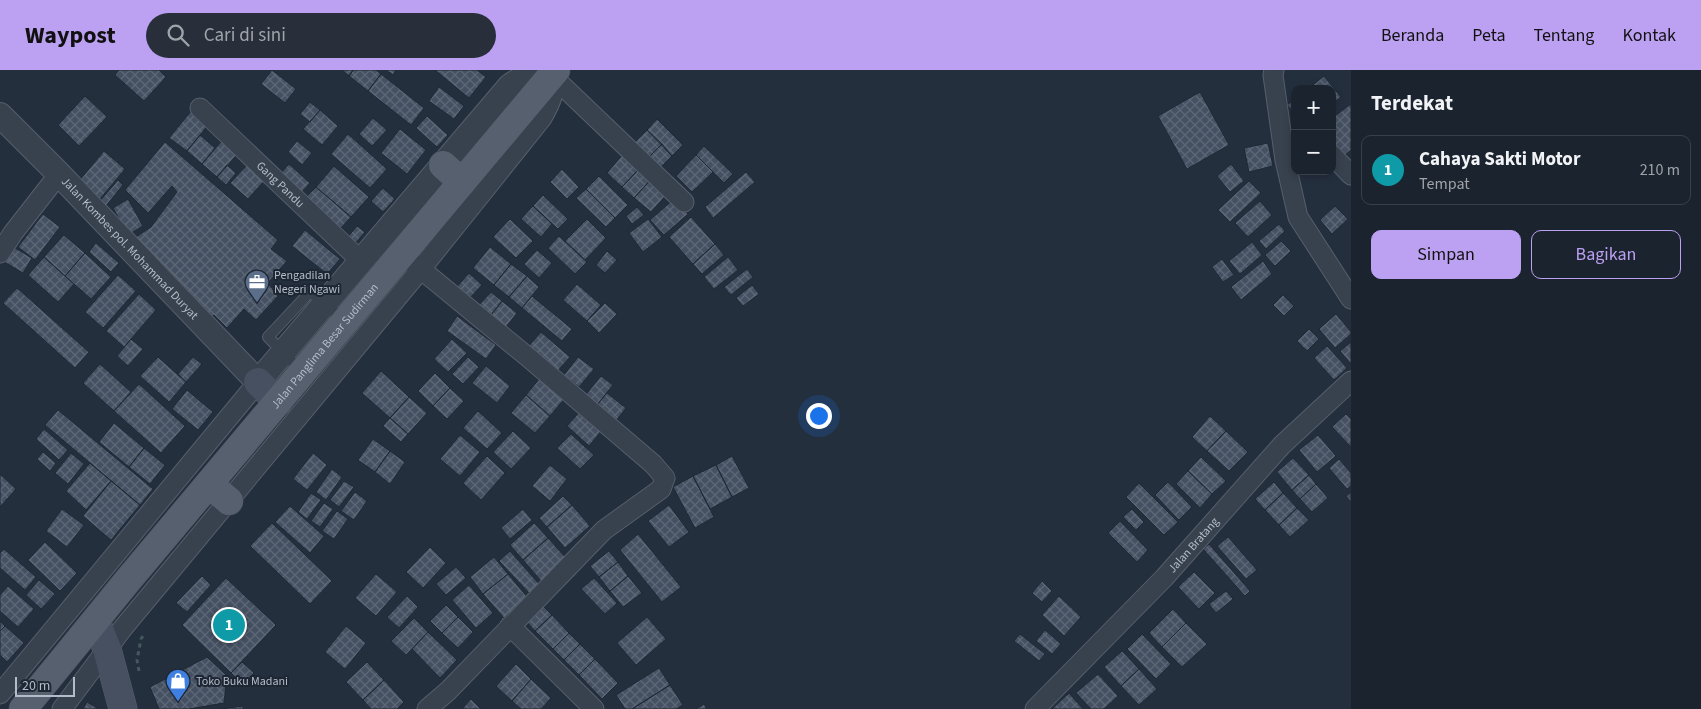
<!DOCTYPE html>
<html lang="id">
<head>
<meta charset="utf-8">
<style>
	:root { --surface:#1b232e; --page:#282f3a; --text:#f1f3f6; --muted:#a0a4aa; --line:#39404a; --accent:#bca0f2 }
	body { margin:0; font-family:"Source Sans 3",sans-serif; background:var(--page); color:var(--text) }
	.controls { position:absolute; right:15px; top:15px; display:grid; overflow:hidden; border-radius:10px; box-shadow:0 2px 8px #0003 }
	.controls button { width:45px; height:45px; display:grid; place-items:center; padding:0; border:0; border-bottom:1px solid var(--line); background:var(--surface); color:var(--text); font:25px sans-serif }
	.scale { position:absolute; left:15px; bottom:12px; width:60px; box-sizing:border-box; padding-left:5px; border:2px solid #b4bcc9; border-top:0; font-size:14px; line-height:18px; white-space:nowrap; color:#b4bcc9; -webkit-text-stroke:4px #1d2633; paint-order:stroke }
	.you { position:absolute; left:818px; top:345px; width:18px; height:18px; margin:-12px; border:4px solid #fff; border-radius:50%; background:#1a73e8; box-shadow:0 0 0 8px #1a73e833 }
	.badge { display:grid; place-items:center; width:32px; height:32px; border-radius:50%; background:var(--accent); color:#fff; font-size:16px; font-weight:700 }
	.pin { position:absolute; translate:-50% -50%; border:2px solid #fff; box-shadow:0 1px 5px #0006 }
	.list { margin:0; padding:0; list-style:none }
	h2 { display:flex; justify-content:space-between; align-items:center; height:65px; margin:0; padding:0 20px; font-size:21px }
	h2 small { font-size:16px; font-weight:400; color:var(--muted) }
	.list li { display:grid; grid-template-columns:32px 1fr auto; gap:15px; align-items:center; box-sizing:border-box; height:70px; margin:0 10px 10px; padding:0 10px; border:1px solid var(--line); border-radius:10px }
	.list b { display:block; font-size:19px; white-space:nowrap }
	.list p { margin:0; font-size:16px; white-space:nowrap; color:var(--muted) }
	.list em { font-size:16px; font-style:normal; color:var(--muted) }
	.actions { display:flex; gap:10px; padding:15px 20px }
	.actions a { flex:1; padding:11px 0; border:1px solid var(--accent); border-radius:10px; text-align:center; font-size:18px; color:var(--accent) }
	.actions .main { background:var(--accent); color:#111 }
	.icon { flex:none; width:28px; height:28px; fill:none; stroke:currentColor; stroke-width:2; stroke-linecap:round; stroke-linejoin:round }
	.map { position:relative; flex:none; width:1351px; height:639px; overflow:hidden }
	header { display:flex; align-items:center; gap:30px; box-sizing:border-box; height:70px; padding:0 25px; background:var(--accent); color:#111 }
	header strong { font-size:24px }
	nav { display:flex; gap:28px; margin-inline-start:auto; font-size:18px }
	.search { width:350px; height:45px; background:var(--page); display:flex; align-items:center; gap:12px; box-sizing:border-box; padding:0 18px; border-radius:28px; color:var(--muted); font-size:19px }
	main { display:flex }
	aside { flex:1; background:var(--surface) }
	.map>svg:first-child { display:block }
</style>
</head>
<body>
<header>
<strong>Waypost</strong>
<div class="search"><svg class="icon" aria-label="search" viewBox="0 0 24 24"><circle cx="10" cy="10" r="6"/><path d="M15 15l6 6"/></svg>Cari di sini</div>
<nav><a>Beranda</a><a>Peta</a><a>Tentang</a><a>Kontak</a></nav>
</header>
<main>
<div class="map">
<svg width="1351" height="639" viewBox="0 0 1351 639">
	<defs>
		<pattern id="building-cross-hatch" width="8" height="8" patternUnits="userSpaceOnUse" patternTransform="scale(1.25)"><rect width="8" height="8" fill="#455162"/><path d="M0 0l8 8M0 8l8-8" fill="none" stroke="#5d6877"/></pattern>
	</defs>
	<rect width="100%" height="100%" fill="#242f3e"/>
	<!-- building -->
	<path fill="url(#building-cross-hatch)" stroke="#1f2835" d="M 119,0 L 159,0 L 166,7 L 144,31 L 115,5 Z
		M 272,0 L 296,19 L 285,33 L 261,14 Z
		M 342,0 L 353,0 L 349,6 Z
		M 353,0 L 376,0 L 381,4 L 368,21 L 349,6 Z
		M 386,0 L 396,0 L 393,5 Z
		M 435,0 L 477,0 L 486,7 L 469,28 Z
		M 381,4 L 424,38 L 411,55 L 368,21 Z
		M 1324,6 L 1341,27 L 1332,34 L 1332,19 L 1308,19 Z
		M 439,17 L 464,36 L 454,49 L 429,31 Z
		M 1200,22 L 1229,75 L 1187,99 L 1158,46 Z
		M 85,26 L 107,47 L 79,76 L 58,55 Z
		M 1295,29 L 1295,44 L 1287,35 Z
		M 310,32 L 320,40 L 310,52 L 300,44 Z
		M 1351,34 L 1351,80 L 1341,88 L 1332,77 L 1332,48 Z
		M 192,40 L 209,54 L 187,81 L 169,68 Z
		M 320,40 L 338,56 L 322,75 L 303,59 Z
		M 427,46 L 448,65 L 437,77 L 416,58 Z
		M 373,48 L 387,60 L 372,76 L 359,64 Z
		M 657,49 L 683,75 L 672,86 L 647,60 Z
		M 400,59 L 426,80 L 407,104 L 381,83 Z
		M 647,60 L 662,74 L 644,92 L 630,77 Z
		M 348,64 L 387,99 L 370,118 L 331,84 Z
		M 200,65 L 215,78 L 202,94 L 187,81 Z
		M 226,66 L 242,79 L 217,107 L 202,94 Z
		M 297,71 L 312,83 L 302,95 L 288,82 Z
		M 165,72 L 278,170 L 271,179 L 287,191 L 268,213 L 278,226 L 256,250 L 244,239 L 227,258 L 214,245 L 204,254 L 130,171 L 151,157 L 177,122 L 172,116 L 148,143 L 125,120 Z
		M 1268,73 L 1273,96 L 1249,102 L 1244,78 Z
		M 662,74 L 672,86 L 655,103 L 644,92 Z
		M 704,76 L 733,104 L 724,113 L 696,85 Z
		M 104,81 L 125,99 L 100,129 L 79,111 Z
		M 625,82 L 641,97 L 622,117 L 607,103 Z
		M 696,85 L 713,102 L 692,122 L 676,106 Z
		M 249,93 L 266,109 L 248,129 L 230,113 Z
		M 289,94 L 310,113 L 301,123 L 280,104 Z
		M 1231,94 L 1244,111 L 1230,122 L 1217,106 Z
		M 227,95 L 236,103 L 226,115 L 217,107 Z
		M 334,96 L 369,127 L 351,147 L 316,117 Z
		M 641,97 L 653,107 L 634,128 L 622,117 Z
		M 562,99 L 579,117 L 567,129 L 550,112 Z
		M 746,102 L 755,112 L 713,148 L 705,137 Z
		M 599,106 L 628,135 L 615,148 L 586,119 Z
		M 653,107 L 669,122 L 651,142 L 634,128 Z
		M 118,110 L 123,115 L 105,137 L 99,132 Z
		M 1249,111 L 1261,123 L 1230,152 L 1218,140 Z
		M 316,117 L 351,147 L 340,159 L 305,128 Z
		M 383,118 L 395,129 L 383,142 L 371,131 Z
		M 586,119 L 615,148 L 606,157 L 576,128 Z
		M 543,125 L 568,149 L 558,159 L 533,136 Z
		M 675,128 L 688,144 L 664,165 L 650,150 Z
		M 128,129 L 143,156 L 128,165 L 113,138 Z
		M 1260,131 L 1272,145 L 1248,167 L 1235,153 Z
		M 533,136 L 552,154 L 541,167 L 521,149 Z
		M 1335,136 L 1348,149 L 1332,164 L 1320,150 Z
		M 637,137 L 644,145 L 632,154 L 626,146 Z
		M 43,144 L 60,157 L 35,190 L 18,177 Z
		M 691,147 L 715,174 L 693,194 L 669,167 Z
		M 510,149 L 533,171 L 516,188 L 493,167 Z
		M 587,149 L 606,168 L 585,190 L 565,171 Z
		M 648,149 L 662,167 L 643,182 L 629,163 Z
		M 1279,154 L 1285,161 L 1266,179 L 1259,171 Z
		M 357,156 L 365,162 L 354,175 L 346,169 Z
		M 305,160 L 340,189 L 327,204 L 292,176 Z
		M 64,165 L 85,183 L 65,206 L 44,187 Z
		M 559,166 L 587,192 L 575,204 L 548,178 Z
		M 1281,171 L 1291,181 L 1275,196 L 1265,185 Z
		M 1252,172 L 1262,185 L 1240,204 L 1229,191 Z
		M 96,173 L 119,193 L 111,202 L 89,182 Z
		M 715,174 L 724,185 L 702,204 L 693,194 Z
		M 10,175 L 32,188 L 23,203 L 1,190 Z
		M 490,177 L 511,194 L 494,215 L 473,198 Z
		M 537,180 L 552,193 L 539,208 L 524,194 Z
		M 607,181 L 617,190 L 605,203 L 596,195 Z
		M 85,183 L 111,207 L 91,229 L 65,206 Z
		M 44,187 L 74,214 L 58,232 L 28,205 Z
		M 728,187 L 738,200 L 714,219 L 704,207 Z
		M 1222,189 L 1234,205 L 1223,212 L 1212,197 Z
		M 1263,191 L 1272,204 L 1241,230 L 1231,217 Z
		M 511,194 L 527,206 L 509,227 L 494,215 Z
		M 747,199 L 753,207 L 731,225 L 724,217 Z
		M 469,203 L 482,215 L 467,231 L 455,219 Z
		M 118,205 L 136,221 L 103,258 L 85,242 Z
		M 527,206 L 539,217 L 522,238 L 509,227 Z
		M 577,214 L 601,235 L 587,251 L 563,230 Z
		M 752,215 L 759,224 L 743,236 L 736,228 Z
		M 17,218 L 89,282 L 75,298 L 3,233 Z
		M 491,222 L 502,231 L 491,245 L 479,235 Z
		M 139,224 L 156,240 L 124,277 L 106,261 Z
		M 1283,225 L 1294,236 L 1284,246 L 1273,235 Z
		M 532,226 L 572,259 L 562,271 L 522,238 Z
		M 502,231 L 517,243 L 506,257 L 491,245 Z
		M 605,233 L 617,244 L 599,263 L 587,251 Z
		M 1336,244 L 1351,262 L 1351,264 L 1335,278 L 1319,259 Z
		M 457,246 L 496,275 L 486,289 L 447,261 Z
		M 1309,259 L 1319,269 L 1307,281 L 1297,271 Z
		M 541,262 L 570,287 L 555,304 L 526,279 Z
		M 131,269 L 143,279 L 128,296 L 117,286 Z
		M 452,269 L 467,283 L 448,302 L 434,289 Z
		M 1351,272 L 1351,294 L 1340,281 Z
		M 1327,276 L 1347,298 L 1334,310 L 1314,288 Z
		M 158,287 L 186,312 L 169,332 L 140,306 Z
		M 193,287 L 202,294 L 186,312 L 178,304 Z
		M 468,287 L 479,297 L 463,314 L 452,304 Z
		M 578,287 L 594,299 L 579,317 L 564,305 Z
		M 100,294 L 131,322 L 114,341 L 83,313 Z
		M 486,296 L 510,316 L 497,333 L 472,313 Z
		M 381,301 L 409,327 L 390,348 L 362,323 Z
		M 435,303 L 450,318 L 433,336 L 418,321 Z
		M 601,306 L 613,315 L 596,336 L 584,327 Z
		M 541,307 L 565,328 L 550,346 L 526,325 Z
		M 139,314 L 185,356 L 161,383 L 114,341 Z
		M 450,318 L 464,331 L 447,349 L 433,336 Z
		M 187,320 L 213,342 L 198,360 L 172,339 Z
		M 607,323 L 626,338 L 615,352 L 596,336 Z
		M 526,325 L 550,346 L 535,363 L 511,343 Z
		M 409,327 L 427,343 L 408,364 L 390,348 Z
		M 58,340 L 153,419 L 140,435 L 45,355 Z
		M 581,340 L 603,359 L 589,376 L 567,356 Z
		M 478,341 L 502,363 L 487,379 L 463,358 Z
		M 1346,344 L 1351,349 L 1351,377 L 1332,357 Z
		M 1210,346 L 1226,361 L 1207,381 L 1192,367 Z
		M 390,348 L 408,364 L 401,372 L 383,356 Z
		M 114,353 L 144,378 L 129,397 L 99,372 Z
		M 44,359 L 68,380 L 59,390 L 36,369 Z
		M 513,361 L 531,378 L 511,399 L 493,382 Z
		M 1226,361 L 1248,382 L 1229,401 L 1207,381 Z
		M 571,364 L 594,385 L 580,399 L 557,378 Z
		M 460,365 L 480,382 L 460,406 L 440,389 Z
		M 1318,365 L 1336,386 L 1317,402 L 1299,380 Z
		M 373,369 L 390,381 L 375,402 L 358,390 Z
		M 144,378 L 165,395 L 150,414 L 129,397 Z
		M 390,381 L 405,392 L 390,414 L 375,402 Z
		M 43,382 L 56,393 L 50,401 L 37,389 Z
		M 71,383 L 84,394 L 68,414 L 55,403 Z
		M 313,383 L 327,395 L 307,420 L 293,409 Z
		M 487,386 L 505,403 L 481,430 L 463,413 Z
		M 732,386 L 749,418 L 732,427 L 716,395 Z
		M 1201,387 L 1226,411 L 1212,424 L 1188,401 Z
		M 1293,388 L 1309,405 L 1292,420 L 1277,402 Z
		M 1339,389 L 1351,403 L 1351,416 L 1347,419 L 1329,398 Z
		M 90,393 L 111,411 L 86,440 L 66,421 Z
		M 550,395 L 567,409 L 550,431 L 532,416 Z
		M 716,395 L 732,427 L 710,439 L 693,406 Z
		M 332,399 L 342,407 L 326,430 L 316,422 Z
		M 1188,401 L 1212,424 L 1200,438 L 1176,414 Z
		M 0,404 L 16,419 L 0,437 Z
		M 1309,405 L 1316,414 L 1300,429 L 1292,420 Z
		M 693,406 L 714,447 L 695,458 L 673,417 Z
		M 111,411 L 140,435 L 111,470 L 83,446 Z
		M 344,411 L 354,417 L 339,437 L 330,430 Z
		M 1168,412 L 1192,437 L 1179,450 L 1155,425 Z
		M 1274,412 L 1283,423 L 1265,440 L 1255,429 Z
		M 1139,413 L 1178,452 L 1164,465 L 1126,427 Z
		M 1316,414 L 1328,428 L 1312,442 L 1300,429 Z
		M 355,422 L 367,431 L 354,450 L 341,441 Z
		M 1351,422 L 1351,432 L 1346,426 Z
		M 311,423 L 321,430 L 307,449 L 298,442 Z
		M 1283,423 L 1297,438 L 1279,455 L 1265,440 Z
		M 563,426 L 572,435 L 547,457 L 539,448 Z
		M 324,433 L 333,439 L 320,457 L 311,451 Z
		M 572,435 L 590,456 L 565,478 L 547,457 Z
		M 669,435 L 689,462 L 669,477 L 648,451 Z
		M 290,436 L 324,466 L 310,483 L 275,452 Z
		M 1297,438 L 1309,450 L 1290,467 L 1279,455 Z
		M 62,439 L 84,455 L 67,477 L 46,461 Z
		M 523,439 L 532,450 L 510,469 L 501,458 Z
		M 1132,439 L 1144,452 L 1136,460 L 1123,447 Z
		M 337,441 L 348,449 L 334,469 L 322,461 Z
		M 1120,451 L 1148,480 L 1137,492 L 1108,463 Z
		M 272,453 L 332,511 L 310,534 L 250,476 Z
		M 534,453 L 548,468 L 523,490 L 510,475 Z
		M 638,464 L 681,517 L 662,532 L 620,480 Z
		M 1228,467 L 1257,500 L 1246,509 L 1217,476 Z
		M 548,468 L 567,489 L 542,512 L 523,490 Z
		M 45,472 L 77,503 L 60,521 L 28,490 Z
		M 1209,474 L 1250,521 L 1245,526 L 1203,479 Z
		M 430,477 L 446,493 L 423,518 L 406,502 Z
		M 4,479 L 36,507 L 25,520 L 0,498 L 0,483 Z
		M 510,481 L 540,515 L 530,524 L 499,491 Z
		M 609,481 L 618,492 L 599,507 L 590,496 Z
		M 494,487 L 508,504 L 483,524 L 470,507 Z
		M 618,492 L 628,506 L 610,521 L 599,507 Z
		M 456,497 L 466,508 L 446,525 L 436,514 Z
		M 1194,502 L 1215,523 L 1199,539 L 1178,517 Z
		M 376,504 L 397,522 L 376,546 L 355,528 Z
		M 508,504 L 528,528 L 504,548 L 483,524 Z
		M 202,506 L 211,515 L 187,542 L 176,533 Z
		M 628,506 L 642,523 L 623,537 L 610,521 Z
		M 226,508 L 276,555 L 231,603 L 182,555 Z
		M 594,508 L 617,533 L 605,544 L 581,519 Z
		M 39,510 L 55,524 L 41,539 L 26,525 Z
		M 1042,511 L 1052,521 L 1042,532 L 1032,523 Z
		M 469,515 L 493,543 L 476,558 L 452,530 Z
		M 8,516 L 34,539 L 18,557 L 0,541 L 0,525 Z
		M 1226,521 L 1233,529 L 1216,543 L 1209,534 Z
		M 407,526 L 418,537 L 399,558 L 387,547 Z
		M 1059,526 L 1081,547 L 1064,566 L 1042,545 Z
		M 541,534 L 552,545 L 535,561 L 525,550 Z
		M 446,535 L 458,547 L 442,563 L 430,551 Z
		M 1173,539 L 1186,553 L 1162,577 L 1149,563 Z
		M 552,545 L 569,563 L 553,579 L 535,561 Z
		M 458,547 L 473,562 L 458,578 L 442,563 Z
		M 647,547 L 666,569 L 636,595 L 617,573 Z
		M 414,548 L 428,562 L 406,585 L 391,571 Z
		M 0,551 L 5,556 L 0,561 Z
		M 1186,553 L 1207,574 L 1182,597 L 1162,577 Z
		M 5,556 L 24,573 L 7,592 L 0,585 L 0,561 Z
		M 346,556 L 366,573 L 345,599 L 325,582 Z
		M 1045,560 L 1061,574 L 1052,584 L 1036,571 Z
		M 428,562 L 457,590 L 440,608 L 412,579 Z
		M 569,563 L 580,574 L 564,590 L 553,579 Z
		M 1020,564 L 1045,584 L 1039,591 L 1014,571 Z
		M 1142,564 L 1171,594 L 1156,609 L 1127,579 Z
		M 580,574 L 595,589 L 579,605 L 564,590 Z
		M 1122,581 L 1139,599 L 1121,616 L 1104,597 Z
		M 207,587 L 227,606 L 224,633 L 189,639 L 159,639 L 150,617 Z
		M 595,589 L 618,613 L 602,629 L 579,605 Z
		M 242,592 L 254,603 L 243,614 L 231,603 Z
		M 367,592 L 384,610 L 363,630 L 346,612 Z
		M 516,594 L 531,609 L 512,631 L 496,616 Z
		M 659,598 L 670,615 L 632,639 L 625,639 L 616,625 Z
		M 1139,599 L 1157,619 L 1139,635 L 1121,616 Z
		M 1098,604 L 1118,626 L 1104,639 L 1091,639 L 1076,623 Z
		M 531,609 L 551,628 L 541,639 L 521,639 L 512,631 Z
		M 384,610 L 404,632 L 397,639 L 371,639 L 363,630 Z
		M 670,615 L 683,635 L 676,639 L 632,639 Z
		M 1069,623 L 1083,639 L 1052,639 Z
		M 471,629 L 481,639 L 462,639 Z
		M 87,632 L 99,639 L 83,639 Z
		M 704,634 L 707,639 L 696,639 Z
		M 243,636 L 243,639 L 220,639 Z"/>
	<g fill="none" stroke-linecap="round" stroke-linejoin="round">
		<defs>
			<path id="service" d="M 302,302 L 268,267 L 310,222 L 345,251"/>
			<g id="minor">
				<path d="M 1274,0 L 1273,5 L 1285,90 L 1298,147 L 1351,229"/>
				<path d="M 551,5 L 684,132"/>
				<path id="s1" d="M 200,38 L 361,191"/>
				<path d="M 1332,85 L 1351,105"/>
				<path d="M 0,183 L 13,163 L 59,104"/>
				<path d="M 412,192 L 529,288 L 653,394 L 665,408 L 661,419 L 604,460 L 448,621 L 427,639"/>
				<path d="M 510,556 L 594,639"/>
				<path d="M 0,624 L 258,312"/>
				<path d="M 62,639 L 123,558 L 421,199 L 542,48 C 550,34 557,21 551,5"/>
				<path id="s2" d="M 1035,639 L 1164,508 L 1282,375 L 1351,311"/>
			</g>
			<g id="tertiary">
				<path id="s3" d="M 0,45 L 59,104 L 258,312 L 510,16 C 525,6 532,2 551,5"/>
			</g>
			<path id="secondary" d="M 258,312 L 278,332
				M 96,551 L 107,579 L 123,639"/>
			<g id="primary">
				<path d="M 443,95 L 462,112"/>
				<path d="M 209,414 L 229,431"/>
				<path id="s4" d="M 23,639 L 129,509 L 556,0"/>
			</g>
		</defs>
		<!-- service casing -->
		<use href="#service" stroke="#565f6c" stroke-width="12"/>
		<!-- minor casing -->
		<use href="#minor" stroke="#565f6c" stroke-width="21"/>
		<!-- tertiary casing -->
		<use href="#tertiary" stroke="#565f6c" stroke-width="26"/>
		<!-- secondary casing -->
		<use href="#secondary" stroke="#565f6c" stroke-width="29"/>
		<!-- primary casing -->
		<use href="#primary" stroke="#414a57" stroke-width="29"/>
		<!-- path -->
		<path stroke="#44595c" stroke-width="3" stroke-dasharray="4 4" stroke-linecap="butt" d="M 139,601 L 137,590 L 141,569 L 143,566"/>
		<!-- service -->
		<use href="#service" stroke="#38414e" stroke-width="10"/>
		<!-- minor -->
		<use href="#minor" stroke="#38414e" stroke-width="19"/>
		<!-- tertiary -->
		<use href="#tertiary" stroke="#38414e" stroke-width="24"/>
		<!-- secondary -->
		<use href="#secondary" stroke="#465061" stroke-width="28"/>
		<!-- primary -->
		<use href="#primary" stroke="#56606e" stroke-width="28"/>
	</g>
	<!-- icons -->
	<defs>
		<symbol id="office-pin" viewBox="-11 -11 22 30"><path d="M0 17L-7.5 6A9.5 9.5 0 1 1 7.5 6Z" fill="#5c6f8a" stroke="#1d2633"/><path d="M-6-3h4V-5.5h4V-3h4V5H-6ZM-1-4.5V-3h2v-1.5ZM-6 0V1H6V0Z" fill="#fff"/></symbol>
		<symbol id="shop-pin" viewBox="-11 -11 22 30"><path d="M0 17L-7.5 6A9.5 9.5 0 1 1 7.5 6Z" fill="#3f7fe0" stroke="#1d2633"/><path d="M-5-2.5h2.3a2.7 3.5 0 0 1 5.4 0H5L5.5 6h-11ZM-1.5-2.5h3a1.5 2.3 0 0 0-3 0Z" fill="#fff"/></symbol>
	</defs>
	<g fill-rule="evenodd">
		<use href="#office-pin" x="243" y="198" width="28" height="38"/>
		<use href="#shop-pin" x="164" y="597" width="28" height="38"/>
	</g>
	<g text-anchor="middle" stroke-width="4" stroke-linejoin="round" paint-order="stroke">
		<!-- street labels -->
		<g font-size="12" fill="#b4bcc9" stroke="#1d2633">
			<text dy="4" stroke="none"><textPath href="#s1" startOffset="111">Gang Pandu</textPath></text>
			<text dy="4" stroke="none"><textPath href="#s3" startOffset="186">Jalan Kombes pol. Mohammad Duryat</textPath></text>
			<text dy="4" stroke="none"><textPath href="#s4" startOffset="472">Jalan Panglima Besar Sudirman</textPath></text>
			<text dy="4" stroke="none"><textPath href="#s2" startOffset="228">Jalan Bratang</textPath></text>
		</g>
		<!-- poi labels -->
		<g font-size="12" fill="#b4bcc9" stroke="#1d2633" text-anchor="start">
			<text x="274" y="209">Pengadilan<tspan x="274" dy="14">Negeri Ngawi</tspan></text>
			<text x="196" y="615">Toko Buku Madani</text>
		</g>
	</g>
</svg>
<div class="controls">
<button>+</button>
<button>−</button>
</div>
<div class="scale">20 m</div>
<div class="you"></div>
<div class="pin badge" style="left:229px;top:555px;background:#0f9aa8">1</div>
</div>
<aside>
<h2>Terdekat<small></small></h2>
<ul class="list">
<li><span class="badge" style="background:#0f9aa8">1</span><div><b>Cahaya Sakti Motor</b><p>Tempat</p></div><em>210 m</em></li>
</ul>
<div class="actions"><a class="main">Simpan</a><a>Bagikan</a></div>
</aside>
</main>
</body>
</html>
